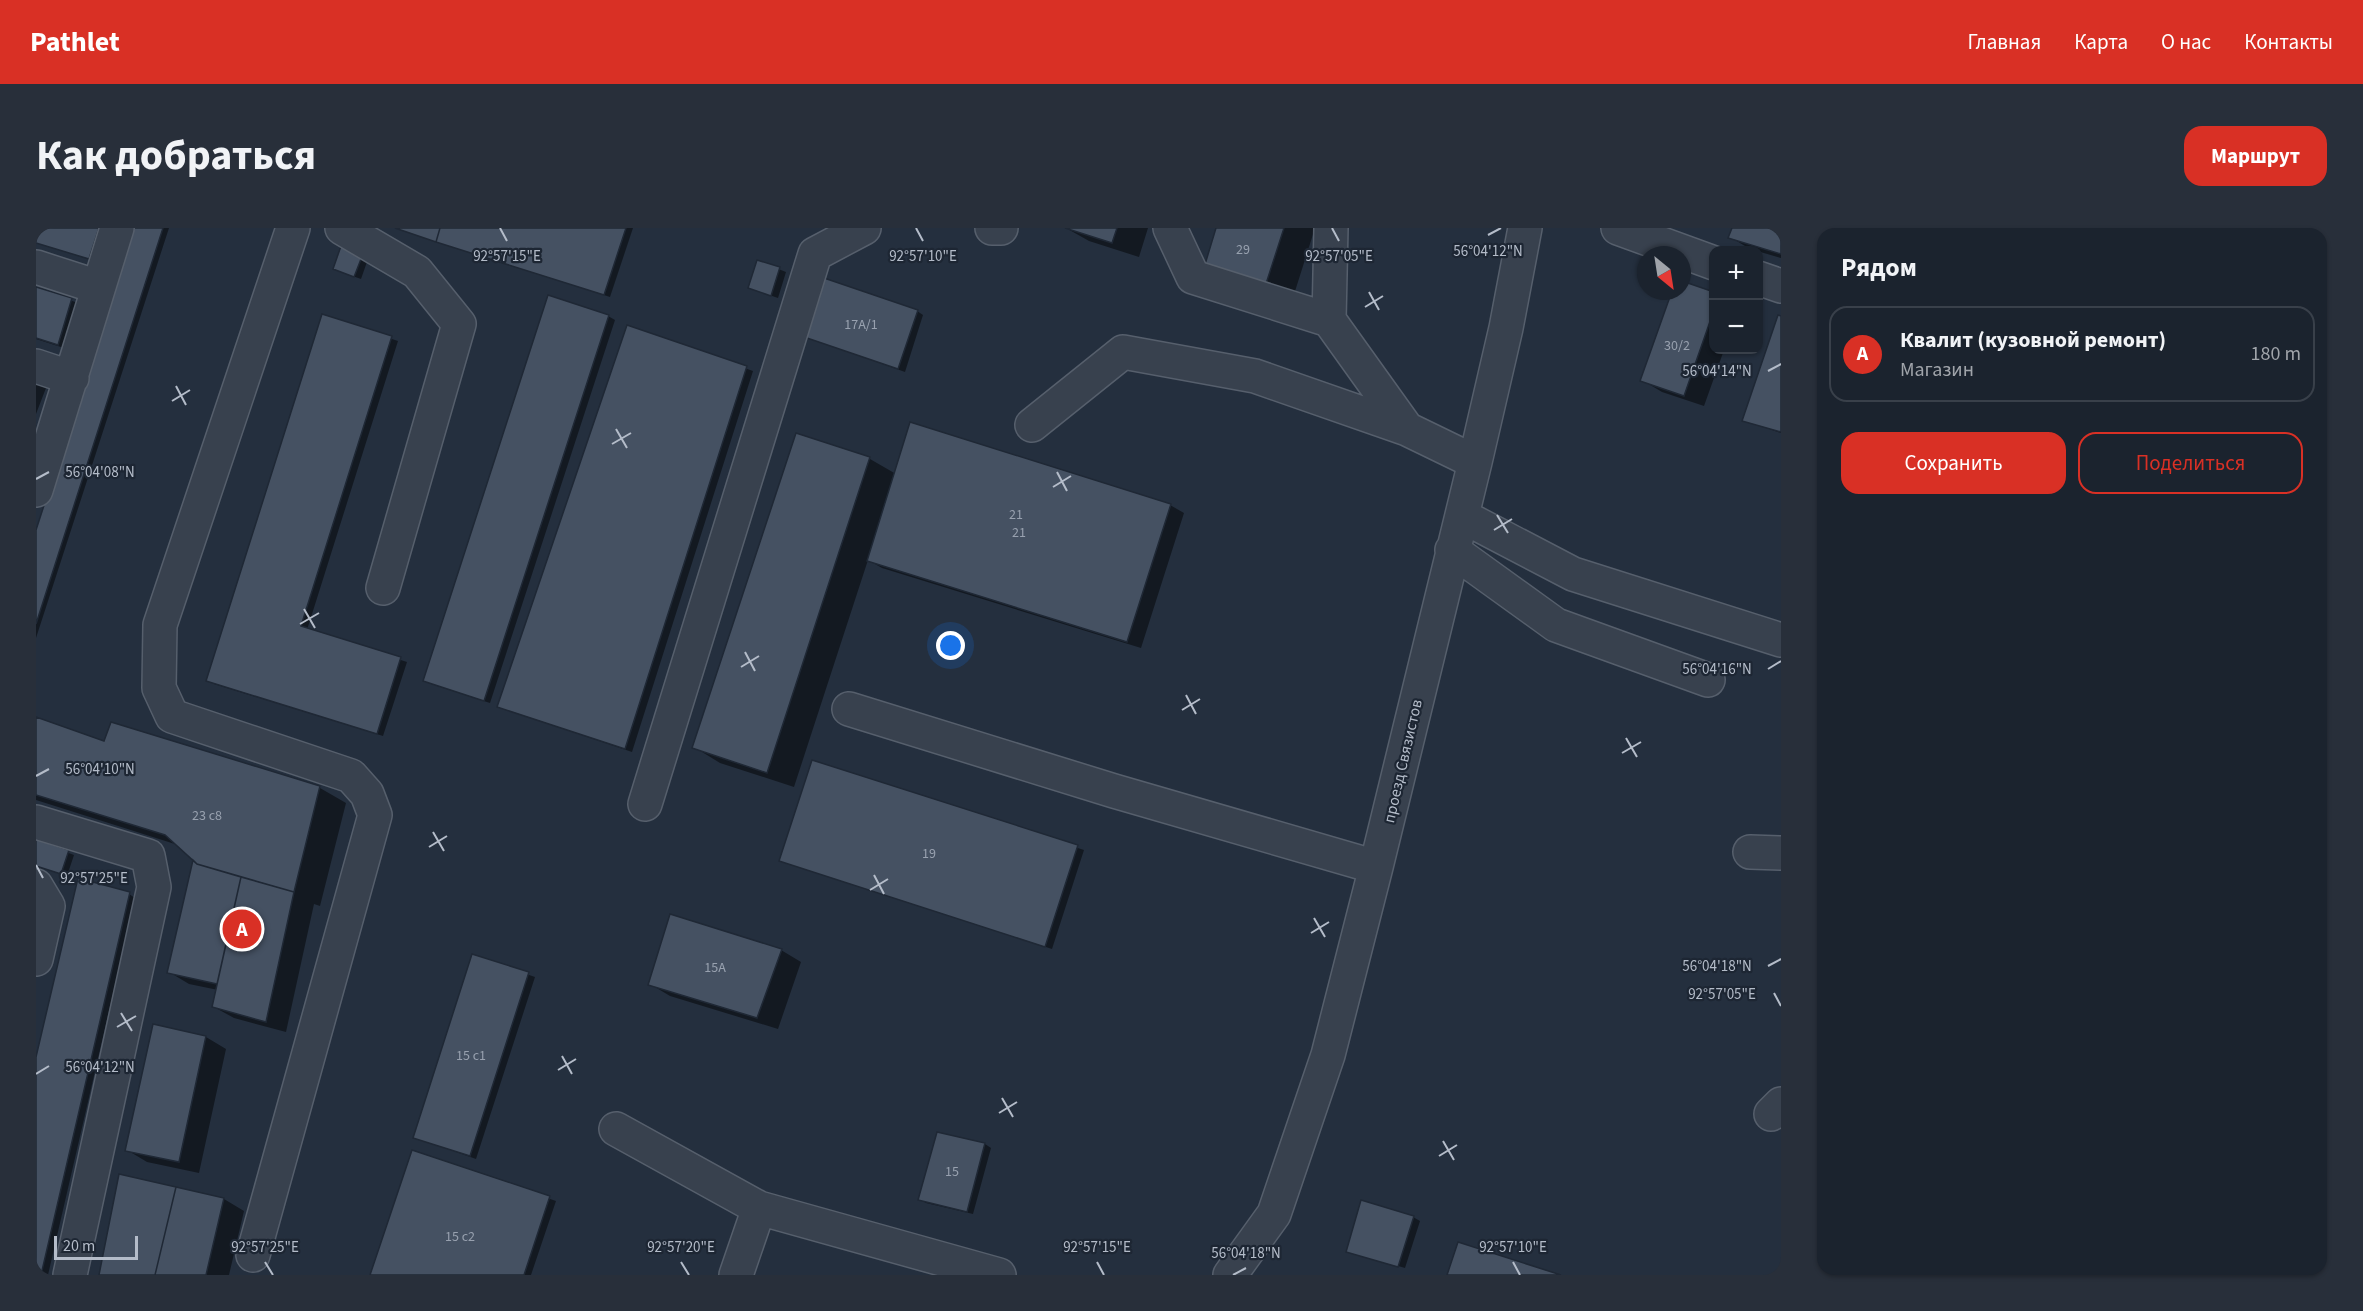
<!DOCTYPE html>
<html lang="ru">
<head>
<meta charset="utf-8">
<style>
	:root { --surface:#1b232e; --page:#282f3a; --text:#f1f3f6; --muted:#a0a4aa; --line:#39404a; --accent:#d93025 }
	body { margin:0; font-family:"Source Sans 3",sans-serif; background:var(--page); color:var(--text) }
	.controls { position:absolute; right:18px; top:18px; display:grid; overflow:hidden; border-radius:12px; box-shadow:0 2px 4px #0004 }
	.controls button { width:54px; height:54px; display:grid; place-items:center; padding:0; border:0; border-bottom:2px solid var(--line); background:var(--surface); color:var(--text); font:30px sans-serif }
	.compass { position:absolute; left:1601px; top:18px; width:54px; height:54px; border-radius:50%; background:var(--surface); box-shadow:0 2px 4px #0004; rotate:150deg }
	.scale { position:absolute; left:18px; bottom:15px; width:84px; box-sizing:border-box; padding-left:6px; border:3px solid #b4bcc9; border-top:0; font-size:16px; line-height:21px; white-space:nowrap; color:#b4bcc9; -webkit-text-stroke:4px #1d2633; paint-order:stroke }
	.you { position:absolute; left:915px; top:418px; width:21px; height:21px; margin:-15px; border:4px solid #fff; border-radius:50%; background:#1a73e8; box-shadow:0 0 0 9px #1a73e833 }
	.badge { display:grid; place-items:center; width:39px; height:39px; border-radius:50%; background:var(--accent); color:#fff; font-size:20px; font-weight:700 }
	.pin { position:absolute; translate:-50% -50%; border:3px solid #fff; box-shadow:0 2px 6px #0006 }
	.list { margin:0; padding:0; list-style:none }
	h2 { display:flex; justify-content:space-between; align-items:center; height:78px; margin:0; padding:0 24px; font-size:26px }
	h2 small { font-size:20px; font-weight:400; color:var(--muted) }
	.list li { display:grid; grid-template-columns:39px 1fr auto; gap:18px; align-items:center; box-sizing:border-box; height:96px; margin:0 12px 12px; padding:0 12px; border:2px solid var(--line); border-radius:18px }
	.list b { display:block; font-size:22px; white-space:nowrap }
	.list p { margin:0; font-size:20px; white-space:nowrap; color:var(--muted) }
	.list em { font-size:20px; font-style:normal; color:var(--muted) }
	.actions { display:flex; gap:12px; padding:18px 24px }
	.actions a { flex:1; padding:14px 0; border:2px solid var(--accent); border-radius:18px; text-align:center; font-size:21px; color:var(--accent) }
	.actions .main { background:var(--accent); color:#fff }
	.map { position:relative; flex:none; width:1745px; height:1047px; overflow:hidden; border-radius:18px }
	header { display:flex; align-items:center; gap:36px; box-sizing:border-box; height:84px; padding:0 30px; background:var(--accent); color:#fff }
	header strong { font-size:28px }
	nav { display:flex; gap:33px; margin-inline-start:auto; font-size:21px }
	.intro { display:flex; align-items:center; justify-content:space-between; box-sizing:border-box; height:144px; padding:0 36px }
	h1 { margin:0; font-size:42px }
	.button { padding:15px 27px; border-radius:18px; background:var(--accent); color:#fff; font-size:21px; font-weight:700 }
	main { display:flex; gap:36px; padding:0 36px }
	aside { flex:1; background:var(--surface); border-radius:18px; box-shadow:0 2px 4px #0004 }
	.map>svg:first-child { display:block }
</style>
</head>
<body>
<header>
<strong>Pathlet</strong>
<nav><a>Главная</a><a>Карта</a><a>О нас</a><a>Контакты</a></nav>
</header>
<div class="intro"><h1>Как добраться</h1><a class="button">Маршрут</a></div>
<main>
<div class="map">
<svg width="1745" height="1047" viewBox="0 0 1745 1047">
	<rect width="100%" height="100%" fill="#242f3e"/>
	<!-- shadow -->
	<path fill="#0007" d="M 0,0 L 70,0 L 59,33 L 0,15 Z
		M 100,0 L 133,0 L 0,410 L 0,305 Z
		M 360,0 L 597,0 L 574,69 Z
		M 1030,0 L 1112,0 L 1103,29 L 1053,13 Z
		M 1182,0 L 1279,0 L 1255,76 L 1195,57 Z
		M 1697,0 L 1745,0 L 1745,30 L 1714,21 L 1694,9 Z
		M 306,20 L 332,31 L 325,51 L 305,44 Z
		M 722,33 L 750,44 L 742,70 L 713,60 Z
		M 1646,55 L 1678,66 L 1678,122 L 1688,122 L 1668,178 L 1626,164 L 1606,152 L 1637,63 L 1646,63 Z
		M 0,60 L 42,75 L 28,120 L 0,111 Z
		M 881,83 L 887,87 L 869,144 L 770,109 Z
		M 287,88 L 362,113 L 271,402 L 371,434 L 347,508 L 178,456 Z
		M 572,88 L 579,92 L 454,475 L 395,456 L 388,453 Z
		M 1745,89 L 1745,205 L 1708,192 Z
		M 592,99 L 717,143 L 596,524 L 462,479 Z
		M 0,155 L 10,160 L 0,186 Z
		M 761,207 L 834,231 L 860,246 L 1134,277 L 1148,285 L 1105,420 L 846,340 L 832,332 L 758,559 L 684,535 L 658,519 Z
		M 0,490 L 69,515 L 76,496 L 284,560 L 310,575 L 284,678 L 278,676 L 250,804 L 198,790 L 178,779 L 182,762 L 153,756 L 133,744 L 158,632 L 142,617 L 0,572 Z
		M 777,534 L 1048,622 L 1016,721 L 745,633 Z
		M 0,613 L 38,627 L 31,648 L 0,638 Z
		M 93,666 L 99,670 L 12,1047 L 0,1047 L 0,835 Z
		M 745,722 L 765,734 L 742,801 L 634,768 L 614,756 Z
		M 437,728 L 499,749 L 440,931 L 378,909 Z
		M 170,809 L 190,821 L 163,945 L 111,934 L 91,922 Z
		M 902,905 L 949,916 L 955,920 L 937,986 L 890,975 L 884,971 Z
		M 377,924 L 520,973 L 495,1047 L 336,1047 Z
		M 188,971 L 208,983 L 193,1047 L 64,1047 Z
		M 1377,989 L 1384,993 L 1369,1040 L 1311,1023 Z"/>
	<!-- building -->
	<path fill="#455162" stroke="#1f2835" stroke-width="1.5" d="M 0,0 L 63,0 L 53,31 L 0,15 Z
		M 98,0 L 127,0 L 0,396 L 0,302 Z
		M 359,0 L 404,0 L 400,14 Z
		M 404,0 L 590,0 L 568,67 L 400,14 Z
		M 1029,0 L 1081,0 L 1076,15 Z
		M 1180,0 L 1248,0 L 1228,62 L 1167,43 Z
		M 1696,0 L 1745,0 L 1745,26 L 1692,10 Z
		M 305,18 L 327,26 L 318,49 L 297,41 Z
		M 721,32 L 744,39 L 735,68 L 712,60 Z
		M 788,50 L 882,82 L 862,141 L 768,109 Z
		M 1646,53 L 1678,64 L 1678,82 L 1648,168 L 1604,153 L 1636,63 L 1646,63 Z
		M 0,59 L 36,70 L 22,117 L 0,110 Z
		M 512,67 L 573,87 L 448,473 L 387,453 Z
		M 286,86 L 356,108 L 265,398 L 365,429 L 341,506 L 170,453 Z
		M 1742,87 L 1745,88 L 1745,204 L 1706,193 Z
		M 591,97 L 711,138 L 589,521 L 461,479 Z
		M 874,194 L 1135,276 L 1091,414 L 831,333 Z
		M 760,205 L 834,229 L 731,545 L 656,520 Z
		M 0,489 L 68,513 L 75,494 L 284,558 L 258,664 L 161,636 L 129,607 L 0,567 Z
		M 776,532 L 1042,617 L 1009,719 L 743,633 Z
		M 0,611 L 33,622 L 25,646 L 0,638 Z
		M 157,632 L 161,636 L 205,649 L 181,756 L 131,745 Z
		M 205,649 L 258,664 L 230,794 L 176,779 Z
		M 42,650 L 94,664 L 5,1047 L 0,1047 L 0,829 Z
		M 634,686 L 746,721 L 721,790 L 612,757 Z
		M 436,726 L 493,744 L 434,928 L 377,910 Z
		M 117,796 L 170,808 L 143,934 L 89,923 Z
		M 901,904 L 949,915 L 931,984 L 882,972 Z
		M 376,922 L 514,968 L 488,1047 L 334,1047 Z
		M 83,946 L 140,959 L 119,1047 L 63,1047 Z
		M 140,959 L 188,970 L 170,1047 L 119,1047 Z
		M 1325,972 L 1378,988 L 1362,1039 L 1310,1024 Z
		M 1422,1014 L 1525,1047 L 1411,1047 Z"/>
	<g fill="none" stroke-linecap="round" stroke-linejoin="round">
		<defs>
			<path id="minor" d="M 306,0 L 381,44 L 423,96 L 347,360
				M 956,0 L 965,0
				M 1134,0 L 1157,49 L 1293,92
				M 1295,0 L 1293,92 L 1371,201
				M 1582,0 L 1678,35
				M 0,39 L 62,59
				M 1722,50 L 1745,58
				M 0,138 L 36,150
				M 996,197 L 1087,124 L 1219,148 L 1371,201 L 1439,234
				M 0,262 L 81,0
				M 1426,288 L 1537,346 L 1745,412
				M 1416,322 L 1520,397 L 1672,452
				M 813,481 L 1078,563 L 1340,639
				M 609,576 L 779,26 L 828,0
				M 0,594 L 112,628 L 118,659 L 34,1047
				M 1714,624 L 1745,625
				M 0,658 L 12,678 L 0,731
				M 1735,886 L 1745,876
				M 580,901 L 723,980
				M 217,1027 L 339,587 L 331,566 L 315,548 L 136,488 L 123,460 L 124,397 L 257,0
				M 700,1047 L 723,980 L 963,1047
				M 1194,1047 L 1238,986 L 1292,827 L 1340,639 L 1439,234 L 1470,100 L 1489,0"/>
		</defs>
		<!-- minor casing -->
		<use href="#minor" stroke="#565f6c" stroke-width="36"/>
		<!-- minor -->
		<use href="#minor" stroke="#38414e" stroke-width="33"/>
	</g>
	<!-- ticks -->
	<path fill="none" stroke="#b4bcc9" stroke-width="2" d="M 464,0 L 471,13M 880,0 L 887,13M 1296,0 L 1303,13M 1452,7 L 1465,0M 1333,64 L 1343,82M 1329,79 L 1347,68M 1732,143 L 1745,136M 140,158 L 150,177M 136,173 L 154,162M 580,201 L 591,220M 576,216 L 595,205M 1021,244 L 1031,263M 0,251 L 13,244M 1017,259 L 1035,248M 1461,287 L 1472,305M 1458,302 L 1476,291M 268,381 L 279,400M 264,396 L 283,385M 709,424 L 719,443M 705,439 L 723,428M 1732,441 L 1745,433M 1150,467 L 1160,486M 1146,482 L 1164,471M 1590,510 L 1601,529M 1586,525 L 1605,514M 0,548 L 13,541M 397,604 L 408,623M 393,619 L 411,608M 0,637 L 7,650M 838,647 L 848,666M 834,662 L 852,651M 1278,690 L 1289,709M 1275,705 L 1293,694M 1732,738 L 1745,731M 1738,765 L 1745,778M 85,785 L 96,803M 81,799 L 100,788M 526,828 L 536,846M 522,842 L 540,831M 0,846 L 13,838M 966,870 L 977,889M 963,885 L 981,874M 1407,913 L 1418,932M 1403,928 L 1421,917M 229,1034 L 237,1047M 645,1034 L 653,1047M 1061,1034 L 1068,1047M 1477,1034 L 1484,1047M 1197,1047 L 1210,1040"/>
	<g text-anchor="middle" stroke-width="4.5" stroke-linejoin="round" paint-order="stroke">
		<!-- number labels -->
		<g font-size="14" fill="#98a1af">
			<text x="1207" y="26">29</text>
			<text x="825" y="101">17А/1</text>
			<text x="1641" y="122">30/2</text>
			<text x="980" y="291">21</text>
			<text x="983" y="309">21</text>
			<text x="171" y="592">23 с8</text>
			<text x="893" y="630">19</text>
			<text x="679" y="744">15А</text>
			<text x="435" y="832">15 с1</text>
			<text x="916" y="948">15</text>
			<text x="424" y="1013">15 с2</text>
		</g>
		<!-- street labels -->
		<g font-size="16" fill="#b4bcc9" stroke="#1d2633">
			<text transform="translate(1366 533) rotate(-77)" y="6">проезд Связистов</text>
		</g>
	</g>
	<g font-size="15" text-anchor="middle" fill="#b4bcc9" stroke="#1d2633" stroke-width="4.5" stroke-linejoin="round" paint-order="stroke">
		<text x="1452" y="28">56°04'12"N</text>
		<text x="471" y="33">92°57'15"E</text>
		<text x="887" y="33">92°57'10"E</text>
		<text x="1303" y="33">92°57'05"E</text>
		<text x="1681" y="148">56°04'14"N</text>
		<text x="64" y="249">56°04'08"N</text>
		<text x="1681" y="446">56°04'16"N</text>
		<text x="64" y="546">56°04'10"N</text>
		<text x="58" y="655">92°57'25"E</text>
		<text x="1681" y="743">56°04'18"N</text>
		<text x="1686" y="771">92°57'05"E</text>
		<text x="64" y="844">56°04'12"N</text>
		<text x="229" y="1024">92°57'25"E</text>
		<text x="645" y="1024">92°57'20"E</text>
		<text x="1061" y="1024">92°57'15"E</text>
		<text x="1477" y="1024">92°57'10"E</text>
		<text x="1210" y="1030">56°04'18"N</text>
	</g>
</svg>
<div class="controls">
<button>+</button>
<button>−</button>
</div>
<svg class="compass" viewBox="-18 -18 36 36"><path d="M0-13l5 13h-10z" fill="#e53935"/><path d="M0 13l5-13h-10z" fill="#a0a4aa"/></svg>
<div class="scale">20 m</div>
<div class="you"></div>
<div class="pin badge" style="left:206px;top:701px">A</div>
</div>
<aside>
<h2>Рядом<small></small></h2>
<ul class="list">
<li><span class="badge">A</span><div><b>Квалит (кузовной ремонт)</b><p>Магазин</p></div><em>180 m</em></li>
</ul>
<div class="actions"><a class="main">Сохранить</a><a>Поделиться</a></div>
</aside>
</main>
</body>
</html>
